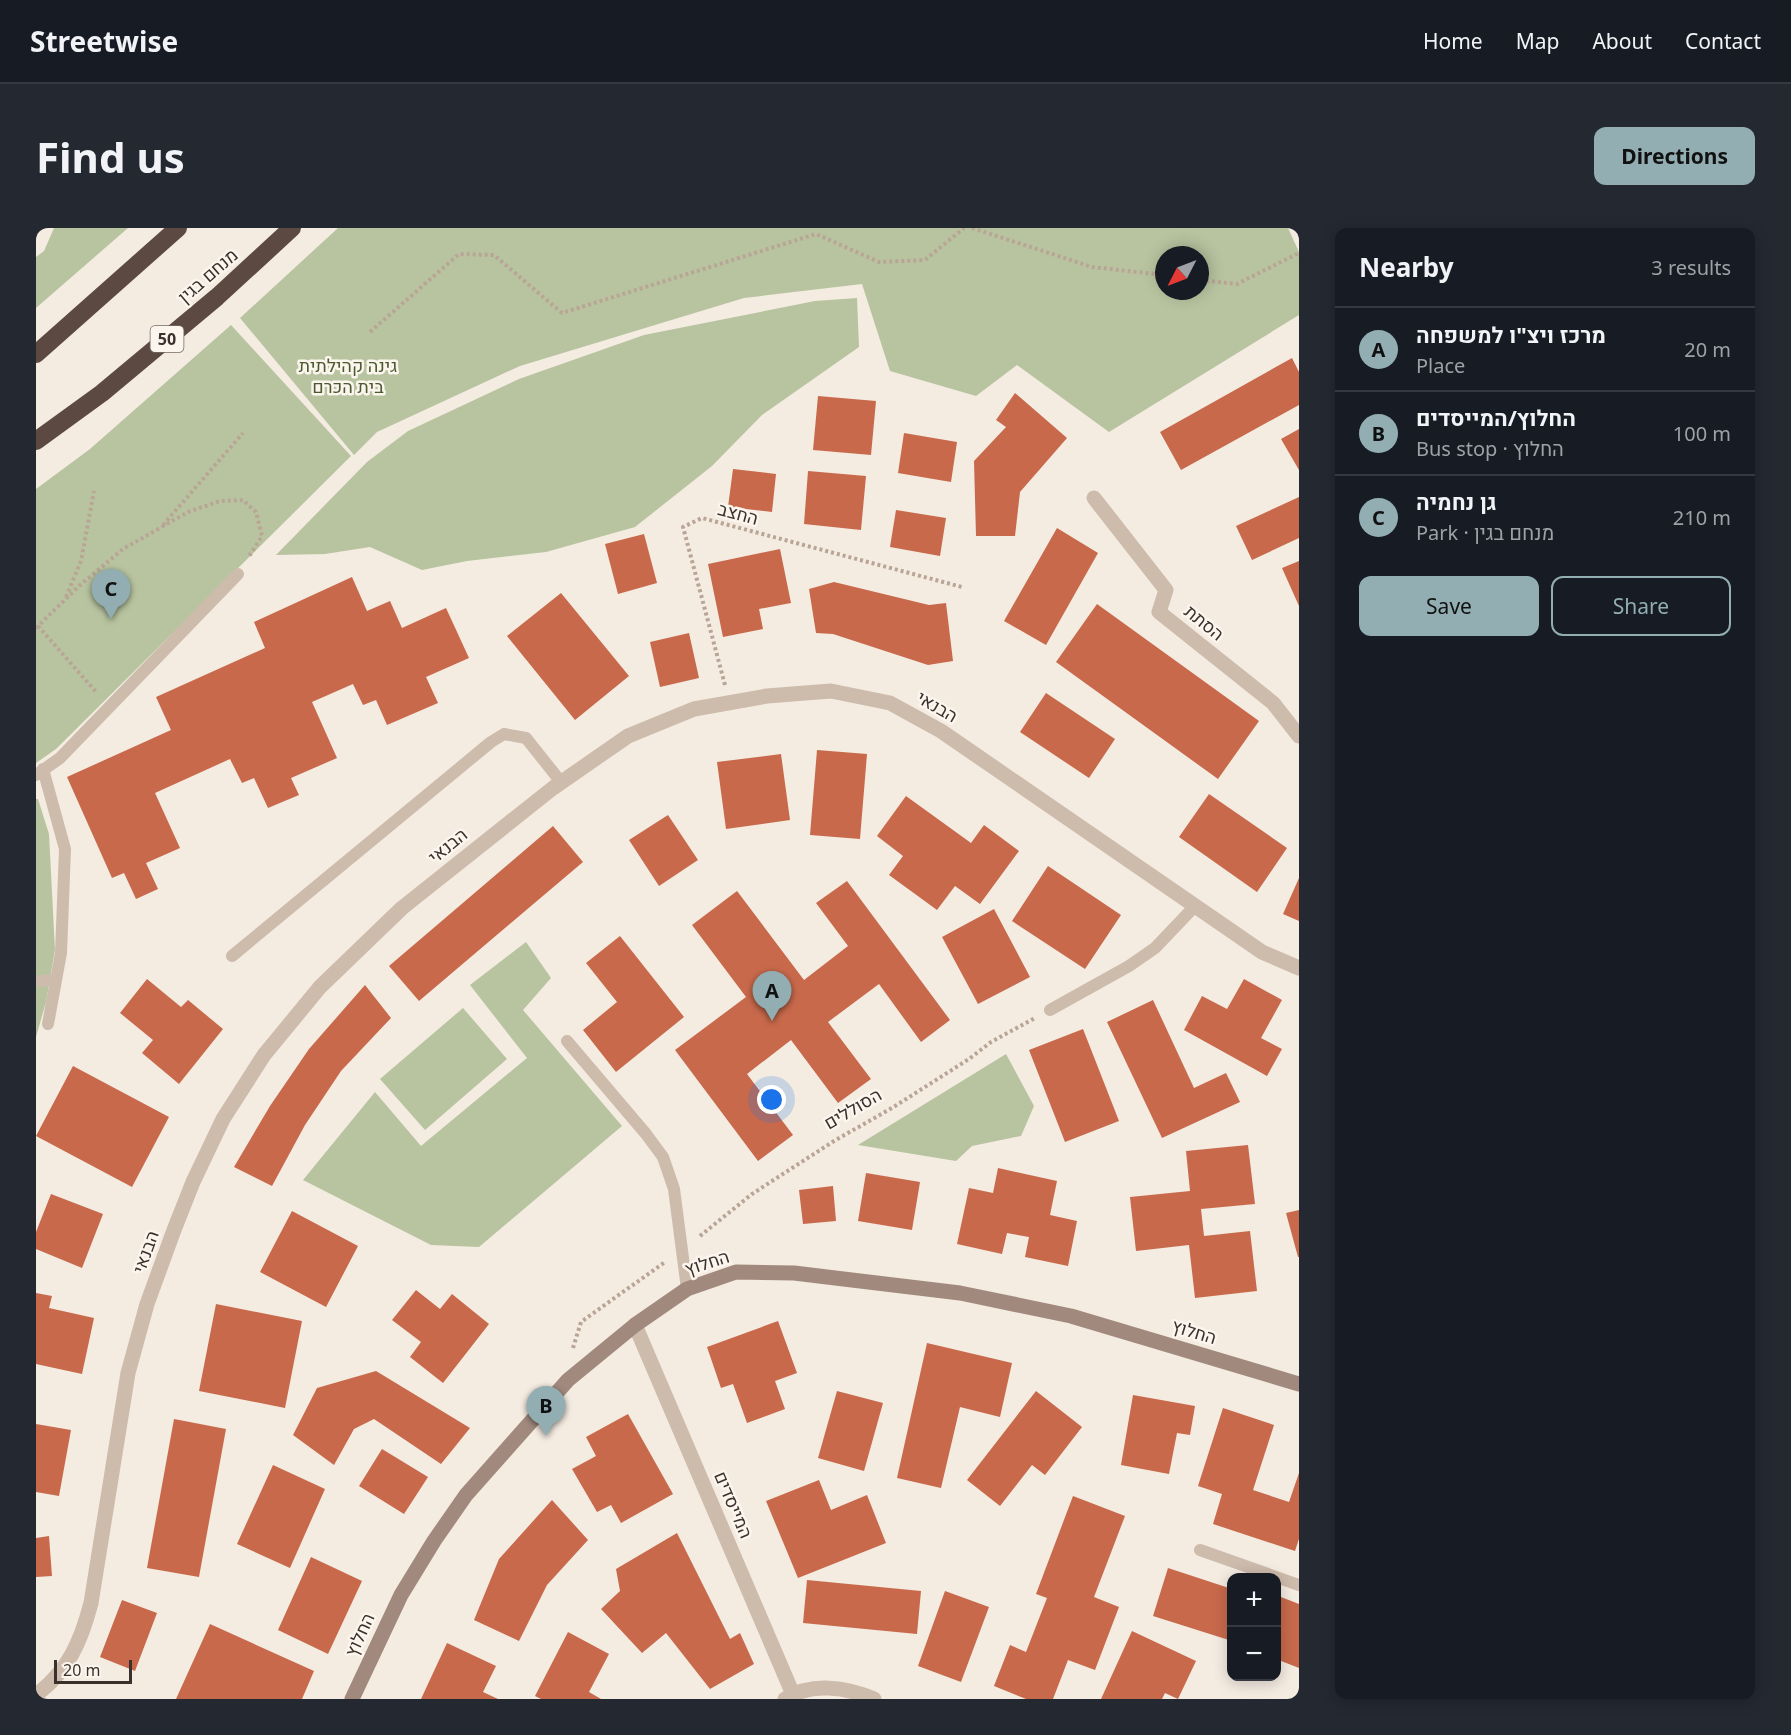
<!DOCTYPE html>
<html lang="en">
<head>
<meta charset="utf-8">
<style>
	:root { --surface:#171b24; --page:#242831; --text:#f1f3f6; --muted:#9ea1a6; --line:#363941; --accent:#92aeb2 }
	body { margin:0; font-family:"Noto Sans",Heebo,sans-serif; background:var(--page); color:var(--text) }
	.controls { position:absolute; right:18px; bottom:18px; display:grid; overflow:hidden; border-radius:12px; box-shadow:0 3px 15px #0003 }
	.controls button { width:54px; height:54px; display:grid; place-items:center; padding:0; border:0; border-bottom:2px solid var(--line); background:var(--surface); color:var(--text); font:30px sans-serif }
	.compass { position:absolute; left:1119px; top:18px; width:54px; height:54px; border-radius:50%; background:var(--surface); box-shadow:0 3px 15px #0003; rotate:228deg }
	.scale { position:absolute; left:18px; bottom:15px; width:78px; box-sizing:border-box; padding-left:6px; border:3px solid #3b302b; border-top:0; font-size:16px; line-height:21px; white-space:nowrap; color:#3b302b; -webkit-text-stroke:4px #fbf5ee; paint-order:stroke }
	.you { position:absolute; left:736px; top:872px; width:21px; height:21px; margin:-15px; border:4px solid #fff; border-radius:50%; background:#1a73e8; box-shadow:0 0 0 9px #1a73e833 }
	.badge { display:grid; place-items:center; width:39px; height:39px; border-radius:50%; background:var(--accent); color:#111; font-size:20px; font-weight:700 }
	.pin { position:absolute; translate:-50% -50px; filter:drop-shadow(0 2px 3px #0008) }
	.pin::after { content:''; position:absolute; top:32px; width:21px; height:18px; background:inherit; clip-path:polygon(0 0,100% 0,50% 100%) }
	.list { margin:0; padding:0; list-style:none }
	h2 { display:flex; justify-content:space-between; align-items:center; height:78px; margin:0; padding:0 24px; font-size:26px }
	h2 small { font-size:20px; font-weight:400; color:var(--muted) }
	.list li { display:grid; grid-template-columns:39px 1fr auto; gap:18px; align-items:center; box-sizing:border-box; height:84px; padding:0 24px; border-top:2px solid var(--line) }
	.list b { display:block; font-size:22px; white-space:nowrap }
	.list p { margin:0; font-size:20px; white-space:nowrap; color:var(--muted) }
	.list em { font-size:20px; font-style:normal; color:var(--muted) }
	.actions { display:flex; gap:12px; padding:18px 24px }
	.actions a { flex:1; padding:14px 0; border:2px solid var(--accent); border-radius:12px; text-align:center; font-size:21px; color:var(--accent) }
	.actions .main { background:var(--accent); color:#111 }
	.map { position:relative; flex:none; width:1263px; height:1471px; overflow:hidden; border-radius:12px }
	header { display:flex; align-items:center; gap:36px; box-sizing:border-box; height:84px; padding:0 30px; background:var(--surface); border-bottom:2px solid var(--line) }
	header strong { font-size:28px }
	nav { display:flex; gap:33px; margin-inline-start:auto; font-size:21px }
	.intro { display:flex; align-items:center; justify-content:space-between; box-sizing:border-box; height:144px; padding:0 36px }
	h1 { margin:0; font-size:42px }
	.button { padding:15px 27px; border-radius:12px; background:var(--accent); color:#111; font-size:21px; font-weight:700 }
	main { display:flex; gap:36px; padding:0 36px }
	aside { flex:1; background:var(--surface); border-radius:12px; box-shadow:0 3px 15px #0003 }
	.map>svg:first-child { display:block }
</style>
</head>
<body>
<header>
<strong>Streetwise</strong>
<nav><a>Home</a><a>Map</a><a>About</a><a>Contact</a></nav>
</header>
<div class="intro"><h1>Find us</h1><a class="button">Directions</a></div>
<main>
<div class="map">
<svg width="1263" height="1471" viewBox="0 0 1263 1471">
	<rect width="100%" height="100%" fill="#f4ebe1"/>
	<!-- green -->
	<path fill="#b8c4a0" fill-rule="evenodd" d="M 18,0 L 92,0 L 0,80 L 0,29 L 8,23 Z
		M 302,0 L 1252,0 L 1263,24 L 1263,87 L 1073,204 L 981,137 L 940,168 L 854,143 L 826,56 L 708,70 L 484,138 L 341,204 L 318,227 L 204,90 ZM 1128,27 L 1164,27 L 1164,63 L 1128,63 Z
		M 821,70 L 823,119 L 726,187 L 676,238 L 599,299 L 510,324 L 431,333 L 386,342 L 334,319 L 289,326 L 240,327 L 331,234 L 372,203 L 483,151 L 608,107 L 779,73 Z
		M 195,97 L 315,228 L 20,521 L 0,535 L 0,261 L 54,221 Z
		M 0,571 L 2,571 L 13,606 L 19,722 L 10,774 L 0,809 Z
		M 490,714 L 515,750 L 487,782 L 586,898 L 443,1019 L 395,1017 L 267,952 L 339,864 L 385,918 L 491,830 L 434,757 Z
		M 427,780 L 471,831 L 389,902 L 344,851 Z
		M 970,826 L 998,878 L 985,908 L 936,918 L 920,933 L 822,917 Z"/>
	<!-- building -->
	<path fill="#c8694b" d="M 1256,130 L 1263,144 L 1263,177 L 1145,242 L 1124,204 Z
		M 979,165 L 1031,210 L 984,264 L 979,308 L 940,308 L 938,233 L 970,199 L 960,192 Z
		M 782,168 L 840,173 L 835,227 L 777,222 Z
		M 1263,201 L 1263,242 L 1245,211 Z
		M 868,205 L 921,214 L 915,254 L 862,245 Z
		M 697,241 L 740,246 L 736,284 L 692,279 Z
		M 772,243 L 830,248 L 825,302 L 768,296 Z
		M 1263,269 L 1263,310 L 1216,332 L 1200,298 Z
		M 860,282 L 910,290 L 904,328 L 854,319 Z
		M 1021,300 L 1062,325 L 1010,417 L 968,393 Z
		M 608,306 L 621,355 L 582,366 L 569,316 Z
		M 744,321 L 755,375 L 723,381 L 727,401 L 687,409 L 672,336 Z
		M 1263,333 L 1263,378 L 1246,340 Z
		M 316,349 L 331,383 L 354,373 L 366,400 L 410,380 L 433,430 L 390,449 L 402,475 L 351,497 L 340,472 L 327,477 L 317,456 L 276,474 L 301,530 L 255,550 L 263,567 L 232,580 L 218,550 L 206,555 L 194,531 L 119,565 L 144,620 L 110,635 L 122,661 L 100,671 L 88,645 L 76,650 L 31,549 L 135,502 L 120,469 L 229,420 L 218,394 Z
		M 798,354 L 893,377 L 910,375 L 917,433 L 892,437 L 797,406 L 780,405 L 773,361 Z
		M 525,365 L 593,448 L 539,492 L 471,408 Z
		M 1061,376 L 1223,493 L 1182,551 L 1020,434 Z
		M 653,405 L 663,450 L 624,459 L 614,414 Z
		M 1010,465 L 1079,511 L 1053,550 L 984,504 Z
		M 781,522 L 831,526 L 824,611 L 774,607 Z
		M 745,526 L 754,592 L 690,601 L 681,534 Z
		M 1173,566 L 1251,620 L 1221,664 L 1143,609 Z
		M 870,568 L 935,615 L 948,597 L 983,623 L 944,676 L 919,658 L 901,682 L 853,647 L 867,628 L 841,608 Z
		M 632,587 L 662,632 L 623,658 L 593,612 Z
		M 517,598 L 547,634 L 383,773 L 353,738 Z
		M 1012,638 L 1085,687 L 1049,741 L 976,693 Z
		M 1263,650 L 1263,693 L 1247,686 Z
		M 811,653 L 914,792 L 885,814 L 843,756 L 792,794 L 835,851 L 802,875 L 755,812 L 711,846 L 757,907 L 722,933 L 639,822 L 710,769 L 656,697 L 701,663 L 768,752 L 812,718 L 780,675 Z
		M 958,681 L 994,749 L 942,776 L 906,709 Z
		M 584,708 L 648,789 L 580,844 L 547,802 L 581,774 L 550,735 Z
		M 111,751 L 145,779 L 152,772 L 187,801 L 143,856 L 106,825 L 117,812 L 84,785 Z
		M 1208,751 L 1246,772 L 1225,810 L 1246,821 L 1231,848 L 1148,802 L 1166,768 L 1191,781 Z
		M 329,757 L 355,790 L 305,843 L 269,897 L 236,958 L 198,939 L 234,878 L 273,821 Z
		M 1117,772 L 1158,860 L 1190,845 L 1204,874 L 1126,910 L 1071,794 Z
		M 1047,801 L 1083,893 L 1029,914 L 993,822 Z
		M 37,838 L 133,889 L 96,959 L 0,908 Z
		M 1212,917 L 1219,976 L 1165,981 L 1168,1008 L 1214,1003 L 1221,1063 L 1159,1070 L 1153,1017 L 1100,1023 L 1094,969 L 1154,963 L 1150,923 Z
		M 962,940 L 1021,953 L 1014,987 L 1041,993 L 1032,1038 L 989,1029 L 993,1009 L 971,1005 L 966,1026 L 921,1016 L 933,960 L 957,965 Z
		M 830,945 L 884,954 L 876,1002 L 822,993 Z
		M 797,958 L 800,993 L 767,996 L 763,962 Z
		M 15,966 L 67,986 L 46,1040 L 0,1021 L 0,1004 Z
		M 1263,982 L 1263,1029 L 1262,1029 L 1250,985 Z
		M 256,983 L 322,1018 L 290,1079 L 224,1044 Z
		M 380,1062 L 404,1081 L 416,1066 L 453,1096 L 407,1155 L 374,1129 L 385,1114 L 356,1092 Z
		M 0,1065 L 16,1068 L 13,1080 L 58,1090 L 46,1146 L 0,1136 Z
		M 180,1076 L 266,1093 L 249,1180 L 163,1163 Z
		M 742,1093 L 761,1145 L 739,1153 L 749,1181 L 711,1195 L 697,1156 L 685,1160 L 671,1119 Z
		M 891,1115 L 976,1135 L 964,1189 L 924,1179 L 905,1260 L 861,1250 Z
		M 340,1143 L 434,1200 L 405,1236 L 338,1191 L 318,1201 L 298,1237 L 257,1207 L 281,1160 Z
		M 801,1163 L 847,1175 L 828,1243 L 782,1230 Z
		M 1000,1163 L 1046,1199 L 1009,1247 L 996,1237 L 964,1278 L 931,1252 Z
		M 1097,1167 L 1159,1178 L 1154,1207 L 1141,1205 L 1133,1246 L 1085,1237 Z
		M 1187,1180 L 1238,1197 L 1217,1262 L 1253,1274 L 1263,1245 L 1263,1311 L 1259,1323 L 1177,1296 L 1186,1266 L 1162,1258 Z
		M 592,1186 L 637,1266 L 585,1295 L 575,1277 L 561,1284 L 536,1241 L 560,1228 L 550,1209 Z
		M 138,1191 L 190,1201 L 163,1349 L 111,1340 Z
		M 0,1196 L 35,1202 L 23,1268 L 0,1264 Z
		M 346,1221 L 392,1249 L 368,1286 L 323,1258 Z
		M 237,1237 L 289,1261 L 254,1340 L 201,1316 Z
		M 783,1252 L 795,1282 L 831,1267 L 850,1315 L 762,1350 L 730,1273 Z
		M 1037,1268 L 1089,1288 L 1058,1369 L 1083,1379 L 1059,1442 L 1032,1432 L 1017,1471 L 990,1471 L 958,1458 L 974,1417 L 990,1424 L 1011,1370 L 1000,1366 Z
		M 516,1272 L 552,1312 L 511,1357 L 483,1413 L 438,1392 L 463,1331 Z
		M 641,1305 L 694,1411 L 704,1405 L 718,1436 L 674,1461 L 630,1405 L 606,1425 L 565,1381 L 584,1363 L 580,1341 Z
		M 13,1308 L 16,1348 L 0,1349 L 0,1310 Z
		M 275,1329 L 326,1353 L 292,1426 L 242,1402 Z
		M 1132,1340 L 1196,1361 L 1196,1413 L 1117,1388 Z
		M 771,1352 L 885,1363 L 881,1406 L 767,1395 Z
		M 909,1363 L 953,1379 L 925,1454 L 882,1438 Z
		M 1245,1369 L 1263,1376 L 1263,1440 L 1240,1431 L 1240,1382 Z
		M 86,1372 L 121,1385 L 99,1443 L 64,1429 Z
		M 174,1396 L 278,1443 L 266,1471 L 140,1471 Z
		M 1096,1403 L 1160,1433 L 1142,1471 L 1129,1465 L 1126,1471 L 1065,1471 Z
		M 532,1404 L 573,1426 L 553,1464 L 565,1471 L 505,1471 L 499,1468 Z
		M 411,1415 L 460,1438 L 447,1464 L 462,1471 L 385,1471 Z"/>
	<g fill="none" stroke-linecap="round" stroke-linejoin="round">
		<!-- path -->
		<path stroke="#b9a596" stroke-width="4" stroke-dasharray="3 3" stroke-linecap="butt" d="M 936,0 L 1056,39 L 1128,47
			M 1164,52 L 1201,56 L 1263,25
			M 334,104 L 423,26 L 458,27 L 526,85 L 780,6 L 843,34 L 889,32 L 928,0
			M 127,297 L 207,205
			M 30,369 L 45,333 L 58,263
			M 2,398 L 61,465
			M 0,400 L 43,358 L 87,321 L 152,284 L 184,273 L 207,272 L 220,284 L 226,308 L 212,330
			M 689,457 L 647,299 L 666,290 L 926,359
			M 664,1008 L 716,966 L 798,913 L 856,880 L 933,831 L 955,814 L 999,790
			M 537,1120 L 545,1094 L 629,1034"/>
		<!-- lane -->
		<path stroke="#cdbbac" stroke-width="12" d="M 7,541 L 29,621 L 25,725 L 12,796
			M 0,547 L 24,530 L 202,346
			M 196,728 L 455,514 L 468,506 L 490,510 L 525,554
			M 0,753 L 20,752
			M 1014,782 L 1093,738 L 1119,720 L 1159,678
			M 531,813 L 610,906 L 627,929 L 638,961 L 651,1061
			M 1164,1322 L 1263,1357"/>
		<!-- street -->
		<path stroke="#cdbbac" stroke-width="15" d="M 1058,270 L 1130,362 L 1123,384 L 1237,475 L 1263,508
			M 599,1097 L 759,1471
			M 0,1467 C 33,1442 45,1413 55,1375 L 92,1145 L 111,1076 L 138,1002 L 157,954 L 187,891 L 228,827 L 284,759 L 366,680 L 517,560 L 592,508 L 658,481 L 731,468 L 795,463 L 854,475 L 905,503 L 1226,724 L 1263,740
			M 749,1471 C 776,1454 810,1459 838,1471"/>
		<!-- secondary -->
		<path stroke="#a18a7d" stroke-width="15" d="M 316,1471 L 365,1367 L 398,1313 L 430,1267 L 532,1152 L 599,1097 L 651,1061 L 700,1044 L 758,1045 L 924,1065 L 1035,1088 L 1263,1156"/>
		<!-- highway -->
		<path stroke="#5c4a42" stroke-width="18" d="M 0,126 L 142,0
			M 0,213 L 66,165 L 181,69 L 256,0"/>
	</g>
	<g text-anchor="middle" stroke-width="5" stroke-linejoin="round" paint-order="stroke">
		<!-- shield labels -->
		<rect fill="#fbf5ee" stroke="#756b66" stroke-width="1.5" x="114.5" y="98" width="33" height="26" rx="4.5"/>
		<g font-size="16" font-weight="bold" fill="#3b302b">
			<text x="131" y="117">50</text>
		</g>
		<!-- street labels -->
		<g font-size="18" fill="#3b302b" stroke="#fbf5ee">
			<text transform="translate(172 48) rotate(-41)" y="6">מנחם בגין</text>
			<text transform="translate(702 286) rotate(15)" y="6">החצב</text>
			<text transform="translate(1168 395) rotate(39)" y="6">הסתת</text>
			<text transform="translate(901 479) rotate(30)" y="6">הבנאי</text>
			<text transform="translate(412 618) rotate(-39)" y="6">הבנאי</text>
			<text transform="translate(817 881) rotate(-30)" y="6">הסוללים</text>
			<text transform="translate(110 1024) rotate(-70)" y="6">הבנאי</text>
			<text transform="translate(671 1035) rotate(-18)" y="6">החלוץ</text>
			<text transform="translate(1158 1104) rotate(17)" y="6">החלוץ</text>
			<text transform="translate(697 1277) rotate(67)" y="6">המייסדים</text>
			<text transform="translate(324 1407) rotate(-65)" y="6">החלוץ</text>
		</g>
		<!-- park labels -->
		<g font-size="18" fill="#4a5a2e" stroke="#fbf5ee">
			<text x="312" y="144">גינה קהילתית<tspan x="312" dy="21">בית הכרם</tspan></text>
		</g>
	</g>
</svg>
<div class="controls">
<button>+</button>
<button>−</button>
</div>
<svg class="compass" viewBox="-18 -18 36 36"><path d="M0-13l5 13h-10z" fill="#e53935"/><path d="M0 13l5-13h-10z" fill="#9ea1a6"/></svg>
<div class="scale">20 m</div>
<div class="you"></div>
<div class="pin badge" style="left:736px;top:793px">A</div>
<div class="pin badge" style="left:510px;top:1208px">B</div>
<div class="pin badge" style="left:75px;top:391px">C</div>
</div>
<aside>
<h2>Nearby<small>3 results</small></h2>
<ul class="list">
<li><span class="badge">A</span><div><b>מרכז ויצ&quot;ו למשפחה</b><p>Place</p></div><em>20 m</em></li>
<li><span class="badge">B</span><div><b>החלוץ/המייסדים</b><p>Bus stop · החלוץ</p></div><em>100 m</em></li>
<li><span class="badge">C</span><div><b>גן נחמיה</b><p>Park · מנחם בגין</p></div><em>210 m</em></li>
</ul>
<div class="actions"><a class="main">Save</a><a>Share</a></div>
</aside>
</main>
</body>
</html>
